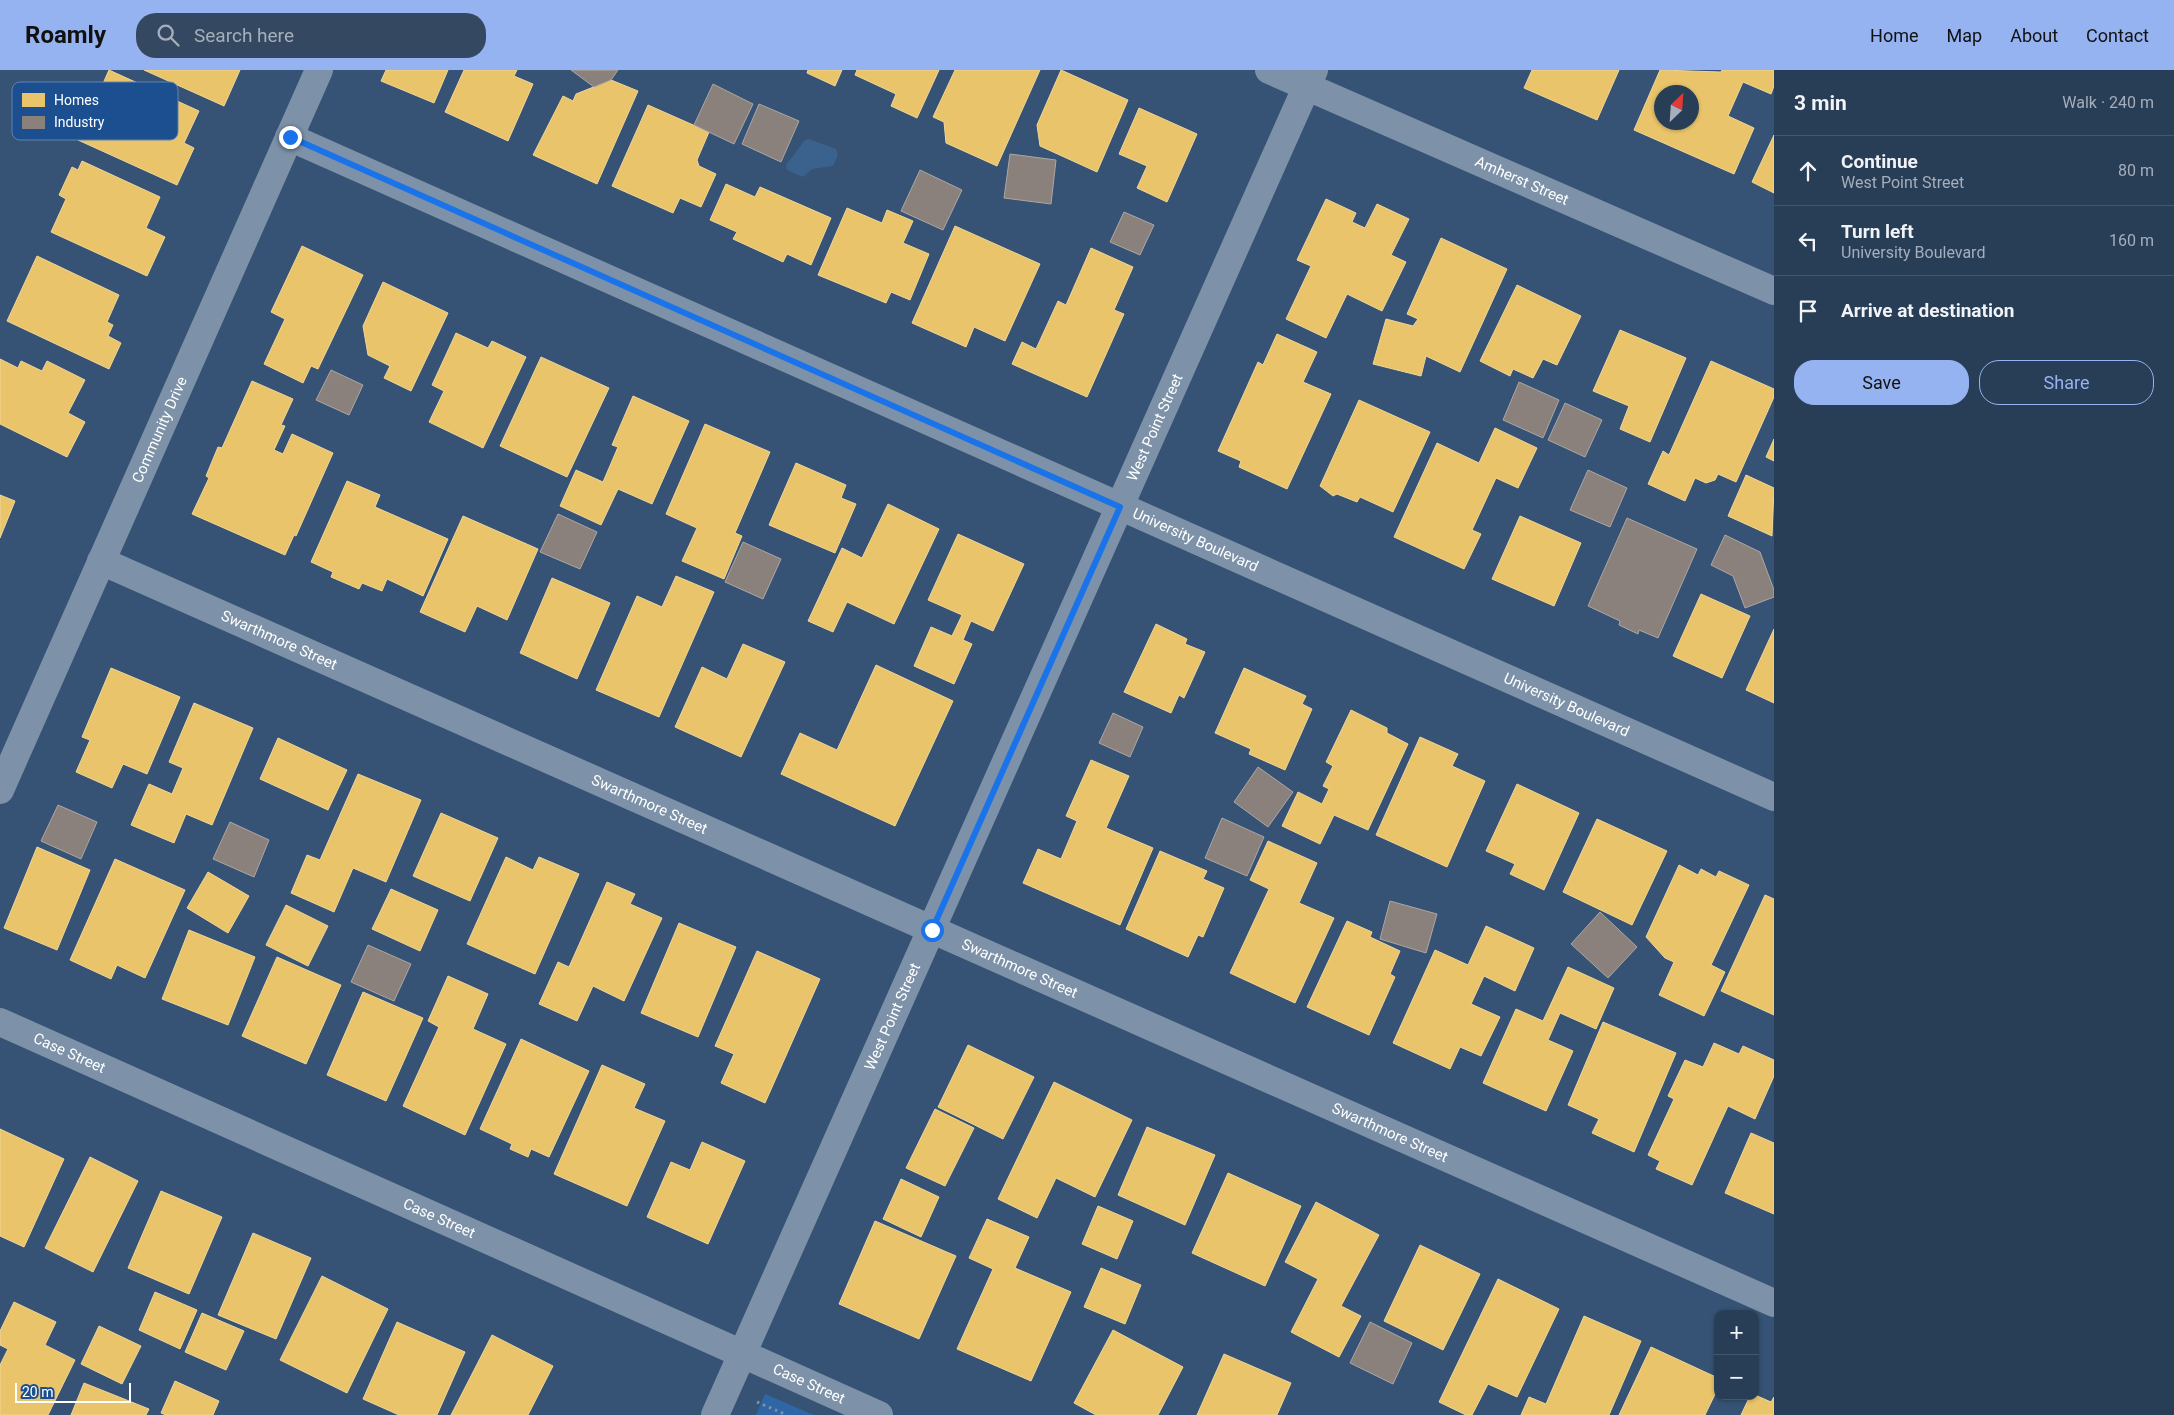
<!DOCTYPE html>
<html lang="en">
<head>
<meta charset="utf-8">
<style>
	:root { --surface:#283e57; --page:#344961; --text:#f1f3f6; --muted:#a5aeba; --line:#44576d; --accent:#95b2f1 }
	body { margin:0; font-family:Roboto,sans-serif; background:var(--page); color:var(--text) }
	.controls { position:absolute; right:15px; bottom:15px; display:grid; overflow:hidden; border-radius:10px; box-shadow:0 1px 4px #0004 }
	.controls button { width:45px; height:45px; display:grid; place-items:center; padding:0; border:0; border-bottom:1px solid var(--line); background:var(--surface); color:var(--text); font:25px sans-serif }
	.compass { position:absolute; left:1654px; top:15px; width:45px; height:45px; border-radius:50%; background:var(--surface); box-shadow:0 1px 4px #0004; rotate:25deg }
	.scale { position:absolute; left:15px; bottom:12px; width:116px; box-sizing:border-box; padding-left:5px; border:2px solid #fff; border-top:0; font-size:14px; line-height:18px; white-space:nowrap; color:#fff; -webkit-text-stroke:4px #1b4f8f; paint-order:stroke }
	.stop { position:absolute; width:15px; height:15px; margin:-11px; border:4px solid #1a73e8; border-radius:50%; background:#fff }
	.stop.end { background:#1a73e8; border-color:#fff; box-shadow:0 1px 5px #0008 }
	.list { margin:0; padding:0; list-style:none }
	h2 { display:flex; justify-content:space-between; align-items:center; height:65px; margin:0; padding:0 20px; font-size:21px }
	h2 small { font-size:16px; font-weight:400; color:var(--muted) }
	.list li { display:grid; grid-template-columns:32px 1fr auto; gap:15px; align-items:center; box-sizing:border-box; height:70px; padding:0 20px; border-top:1px solid var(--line) }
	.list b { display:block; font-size:19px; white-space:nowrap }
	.list p { margin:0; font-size:16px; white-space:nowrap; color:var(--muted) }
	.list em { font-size:16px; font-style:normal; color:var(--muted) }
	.actions { display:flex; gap:10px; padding:15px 20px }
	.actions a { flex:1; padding:11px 0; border:1px solid var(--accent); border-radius:20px; text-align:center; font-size:18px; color:var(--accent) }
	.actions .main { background:var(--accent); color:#111 }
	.icon { flex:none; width:28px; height:28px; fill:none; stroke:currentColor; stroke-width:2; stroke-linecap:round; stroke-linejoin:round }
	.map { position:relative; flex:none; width:1774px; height:1345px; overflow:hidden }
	header { display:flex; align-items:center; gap:30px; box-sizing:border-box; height:70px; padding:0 25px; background:var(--accent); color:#111 }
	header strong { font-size:24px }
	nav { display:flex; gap:28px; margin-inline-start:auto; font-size:18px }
	.search { width:350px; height:45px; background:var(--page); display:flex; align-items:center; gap:12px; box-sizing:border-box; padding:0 18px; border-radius:20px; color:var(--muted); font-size:19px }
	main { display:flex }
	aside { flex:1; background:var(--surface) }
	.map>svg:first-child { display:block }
</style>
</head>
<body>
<header>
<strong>Roamly</strong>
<div class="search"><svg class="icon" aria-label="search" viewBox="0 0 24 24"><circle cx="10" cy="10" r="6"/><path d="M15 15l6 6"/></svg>Search here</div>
<nav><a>Home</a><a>Map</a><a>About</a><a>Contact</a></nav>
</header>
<main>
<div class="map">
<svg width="1774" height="1345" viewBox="0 0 1774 1345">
	<rect width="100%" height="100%" fill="#365274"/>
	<!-- green -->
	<path fill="#2f66a5" d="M 765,1324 L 814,1345 L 756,1345 Z"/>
	<!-- water -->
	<path fill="#3b618d" d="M 809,69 L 836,79 L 838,85 L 833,96 L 812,99 L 803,107 L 787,100 L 786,95 L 805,70 Z"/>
	<!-- homes -->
	<path fill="#e9c46a" stroke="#f0d697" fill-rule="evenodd" d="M 109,0 L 199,41 L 184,73 L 194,78 L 177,115 L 78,70 Z
		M 144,0 L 240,0 L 224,36 Z
		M 386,0 L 448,0 L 434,33 L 381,11 Z
		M 464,0 L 517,0 L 514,6 L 533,14 L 508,71 L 445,42 Z
		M 808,0 L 842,0 L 835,16 L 807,3 Z
		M 857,0 L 939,0 L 917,48 L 891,36 L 896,24 L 855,5 Z
		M 955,0 L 1040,0 L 997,96 L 946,73 L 944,52 L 933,47 Z
		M 1061,0 L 1128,30 L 1097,102 L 1040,76 L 1037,55 Z
		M 1532,0 L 1619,0 L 1597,50 L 1524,18 Z
		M 1660,0 L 1721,2 L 1722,0 L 1774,0 L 1774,16 L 1771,24 L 1743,12 L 1728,46 L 1754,58 L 1734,104 L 1634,60 ZM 1662,22 L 1692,22 L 1692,52 L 1662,52 Z
		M 611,10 L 638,21 L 597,114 L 533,85 L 563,26 L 573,31 L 576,24 Z
		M 648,35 L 709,62 L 697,90 L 699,96 L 716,104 L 701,137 L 680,128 L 673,143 L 612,116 Z
		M 1139,38 L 1197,64 L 1167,132 L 1137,118 L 1147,96 L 1119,84 Z
		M 1774,65 L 1774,123 L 1752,112 Z
		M 82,91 L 160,127 L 146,158 L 165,167 L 147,206 L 51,162 L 66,129 L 59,125 L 72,97 L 78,100 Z
		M 726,114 L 755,127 L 760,117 L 831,148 L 811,195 L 787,184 L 783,192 L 733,169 L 737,162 L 710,150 Z
		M 1326,129 L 1356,143 L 1352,152 L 1365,158 L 1377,134 L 1409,149 L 1391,185 L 1406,192 L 1382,241 L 1347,224 L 1326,268 L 1286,249 L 1311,196 L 1297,190 Z
		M 847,138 L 882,153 L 887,140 L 913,151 L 903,173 L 929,184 L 910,230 L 891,222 L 886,233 L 818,205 Z
		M 955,156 L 1040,194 L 1005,271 L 974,257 L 966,277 L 912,253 Z
		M 1441,168 L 1507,199 L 1460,302 L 1426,286 L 1421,306 L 1373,294 L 1386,249 L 1413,256 L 1418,249 L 1407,244 Z
		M 302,176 L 363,205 L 318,299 L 311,296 L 303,313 L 264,294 L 285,249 L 271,242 Z
		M 1091,178 L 1133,197 L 1114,240 L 1124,244 L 1087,327 L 1012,294 L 1022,272 L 1036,279 L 1058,231 L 1066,235 Z
		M 37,186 L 119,225 L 107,252 L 113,255 L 108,266 L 121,273 L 109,299 L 7,251 Z
		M 383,212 L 448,243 L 411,321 L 384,308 L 390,296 L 368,285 L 363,256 Z
		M 1517,215 L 1581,246 L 1557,295 L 1543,289 L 1533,308 L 1513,299 L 1510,306 L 1480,291 Z
		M 1620,260 L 1686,288 L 1650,372 L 1620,359 L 1629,336 L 1593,321 Z
		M 456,263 L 488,278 L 492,271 L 526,287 L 483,378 L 429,352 L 444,321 L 432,315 Z
		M 1277,264 L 1317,282 L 1303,312 L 1331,324 L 1287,419 L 1239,397 L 1241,391 L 1218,381 L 1258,292 L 1263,295 Z
		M 541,287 L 609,318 L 567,407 L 500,376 Z
		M 0,289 L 18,298 L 21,291 L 42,301 L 47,291 L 85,310 L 68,343 L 85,352 L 67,387 L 0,354 Z
		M 1711,291 L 1774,319 L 1774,327 L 1736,412 L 1718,404 L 1715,410 L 1706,413 L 1695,408 L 1685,431 L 1648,414 L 1663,381 L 1669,385 Z
		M 252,311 L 293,329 L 281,355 L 285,356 L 274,380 L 283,384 L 292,364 L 333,383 L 296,466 L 294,465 L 285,485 L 192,444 L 209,408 L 206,406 L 218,377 L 222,378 Z
		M 633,326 L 689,351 L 652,434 L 618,419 L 601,455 L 560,436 L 576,400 L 603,412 L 618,377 L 612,375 Z
		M 1359,330 L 1430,362 L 1393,442 L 1360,427 L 1357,432 L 1337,424 L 1333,426 L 1320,416 Z
		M 705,354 L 770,382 L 735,463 L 742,466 L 724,509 L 682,491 L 697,458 L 666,444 Z
		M 1495,358 L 1537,378 L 1518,418 L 1496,408 L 1472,460 L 1481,464 L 1464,499 L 1394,467 L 1437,373 L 1479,393 Z
		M 1774,369 L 1774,391 L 1766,387 Z
		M 796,393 L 846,415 L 841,428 L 856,434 L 835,483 L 769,455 Z
		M 1746,405 L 1774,418 L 1772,466 L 1728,446 Z
		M 347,411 L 380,425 L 375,437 L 448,469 L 423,526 L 387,509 L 382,521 L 362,513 L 359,519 L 331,507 L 333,502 L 311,492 Z
		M 0,425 L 15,431 L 0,468 Z
		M 888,434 L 939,459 L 894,554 L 847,532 L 833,562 L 808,551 L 842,478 L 862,488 Z
		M 463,446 L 538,479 L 507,550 L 477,536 L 465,562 L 420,542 Z
		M 1520,446 L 1581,473 L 1554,536 L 1492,509 Z
		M 958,464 L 1024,494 L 993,561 L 971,551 L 963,570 L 972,574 L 954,614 L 914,596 L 931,557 L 952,566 L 962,545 L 928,530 Z
		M 676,506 L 714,522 L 659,647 L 596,620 L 637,526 L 662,537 Z
		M 552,508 L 610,533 L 577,609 L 520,583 Z
		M 1701,524 L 1750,546 L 1722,608 L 1673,586 Z
		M 1156,554 L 1187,569 L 1185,574 L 1205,582 L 1184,628 L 1179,625 L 1171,643 L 1124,622 Z
		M 1774,559 L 1774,633 L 1746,620 Z
		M 743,574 L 785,592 L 741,687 L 675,657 L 702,597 L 727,609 Z
		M 876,595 L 953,631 L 895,756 L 781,704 L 800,663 L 837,680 Z
		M 111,598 L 180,627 L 147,704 L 123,694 L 112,718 L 76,702 L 90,670 L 82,667 Z
		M 1244,598 L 1306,626 L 1302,634 L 1312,639 L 1285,700 L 1249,684 L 1251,679 L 1215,663 Z
		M 194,633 L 253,658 L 212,755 L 186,744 L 174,773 L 131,755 L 149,714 L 172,724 L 183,698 L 169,692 Z
		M 1351,640 L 1387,658 L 1387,663 L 1408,674 L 1368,760 L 1334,745 L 1320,774 L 1282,756 L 1298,722 L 1322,734 L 1329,719 L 1323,716 L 1333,696 L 1326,692 Z
		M 1420,667 L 1458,684 L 1452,696 L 1485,711 L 1447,797 L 1376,765 Z
		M 278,668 L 347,700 L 328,740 L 260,709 Z
		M 1091,690 L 1129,706 L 1106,758 L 1153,778 L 1120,855 L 1023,813 L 1038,779 L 1061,789 L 1077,751 L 1066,746 Z
		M 358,704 L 421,730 L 386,812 L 353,798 L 334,842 L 291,823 L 307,785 L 320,790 Z
		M 1517,714 L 1579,743 L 1544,820 L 1510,804 L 1515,794 L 1486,781 Z
		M 441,743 L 498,768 L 470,831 L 413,806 Z
		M 1597,749 L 1667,781 L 1632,855 L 1563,822 Z
		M 1268,771 L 1317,793 L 1299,833 L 1334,848 L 1295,933 L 1230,903 L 1269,819 L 1250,810 Z
		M 37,777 L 90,800 L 57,880 L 4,858 Z
		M 1160,781 L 1207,801 L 1203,809 L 1224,818 L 1203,867 L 1198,865 L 1188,887 L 1126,859 Z
		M 506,787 L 533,800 L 539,787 L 579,804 L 535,904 L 467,874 Z
		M 115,789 L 185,820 L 145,908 L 117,895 L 111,909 L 70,890 Z
		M 1679,795 L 1698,805 L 1701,799 L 1716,807 L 1719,801 L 1749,815 L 1711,895 L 1725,902 L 1704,946 L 1659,925 L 1674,892 L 1665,888 L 1646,867 Z
		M 208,802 L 249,826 L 228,863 L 187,838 Z
		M 607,812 L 635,824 L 630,834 L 662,848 L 624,931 L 593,916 L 577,951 L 539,934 L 558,892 L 569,897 Z
		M 391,819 L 438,840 L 420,881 L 372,859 Z
		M 1765,825 L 1774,829 L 1774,945 L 1721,921 Z
		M 286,835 L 328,856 L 308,896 L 266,875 Z
		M 1347,851 L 1372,862 L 1370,867 L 1400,881 L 1390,904 L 1395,907 L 1369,965 L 1307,937 Z
		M 679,853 L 736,877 L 698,967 L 641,943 Z
		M 1486,856 L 1534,878 L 1515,921 L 1484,906 L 1471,934 L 1500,947 L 1481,986 L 1460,977 L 1450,999 L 1393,973 L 1435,880 L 1468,895 Z
		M 189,860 L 255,887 L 228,955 L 162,929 Z
		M 757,881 L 820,909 L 765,1033 L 721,1013 L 734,984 L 715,976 Z
		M 277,887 L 341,915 L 306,994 L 242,966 Z
		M 1568,897 L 1614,918 L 1596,959 L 1560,943 L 1548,970 L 1573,981 L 1546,1041 L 1483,1013 L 1516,939 L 1543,951 Z
		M 448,906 L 488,924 L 473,959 L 506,974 L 465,1065 L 403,1036 L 439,957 L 428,951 Z
		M 363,922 L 423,948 L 386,1031 L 327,1005 Z
		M 1603,952 L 1676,983 L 1634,1082 L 1592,1063 L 1599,1049 L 1568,1035 Z
		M 521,969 L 589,1001 L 549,1087 L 531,1079 L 528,1087 L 510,1079 L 512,1074 L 480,1059 Z
		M 1714,973 L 1739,984 L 1743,976 L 1774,990 L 1774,1006 L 1755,1049 L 1728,1036 L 1692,1115 L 1656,1099 L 1660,1091 L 1648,1085 L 1674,1029 L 1668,1026 L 1685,990 L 1703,997 Z
		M 968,975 L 1034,1007 L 1003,1069 L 938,1037 Z
		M 602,995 L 645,1014 L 634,1038 L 665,1051 L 627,1136 L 554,1104 Z
		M 1054,1012 L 1132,1050 L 1095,1127 L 1056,1108 L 1037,1148 L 998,1129 Z
		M 935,1039 L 974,1058 L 945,1116 L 906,1098 Z
		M 1147,1057 L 1215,1085 L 1185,1155 L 1118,1125 Z
		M 0,1059 L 64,1089 L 24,1177 L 0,1166 Z
		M 1751,1063 L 1774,1073 L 1774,1144 L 1725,1123 Z
		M 702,1072 L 745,1091 L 708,1174 L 647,1147 L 671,1092 L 690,1100 Z
		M 90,1087 L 138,1111 L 93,1202 L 45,1178 Z
		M 1228,1103 L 1301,1136 L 1265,1216 L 1192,1183 Z
		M 901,1109 L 939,1127 L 921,1167 L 883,1149 Z
		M 161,1121 L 222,1147 L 189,1224 L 128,1198 Z
		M 1316,1132 L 1379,1165 L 1341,1236 L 1361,1246 L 1339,1287 L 1291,1262 L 1318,1209 L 1285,1192 Z
		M 1098,1136 L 1133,1151 L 1117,1189 L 1082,1174 Z
		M 987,1149 L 1029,1167 L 1015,1198 L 1071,1222 L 1031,1311 L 957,1279 L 993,1199 L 969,1188 Z
		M 875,1151 L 956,1186 L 919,1269 L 839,1234 Z
		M 253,1163 L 311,1188 L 276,1269 L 218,1245 Z
		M 1420,1175 L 1480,1204 L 1443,1280 L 1384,1251 Z
		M 1101,1198 L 1141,1215 L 1125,1254 L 1084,1237 Z
		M 322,1206 L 388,1239 L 347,1323 L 280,1290 Z
		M 1498,1209 L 1559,1239 L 1517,1327 L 1488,1314 L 1472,1345 L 1466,1345 L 1439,1332 Z
		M 155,1222 L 197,1240 L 180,1279 L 139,1260 Z
		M 14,1232 L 56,1252 L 45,1275 L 75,1290 L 48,1345 L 0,1345 L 0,1295 L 8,1279 L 0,1275 L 0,1261 Z
		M 202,1243 L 244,1261 L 226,1300 L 185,1282 Z
		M 1584,1246 L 1641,1271 L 1609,1345 L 1521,1345 L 1529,1327 L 1546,1334 Z
		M 397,1252 L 465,1282 L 437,1345 L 399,1345 L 363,1329 Z
		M 99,1256 L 141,1276 L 122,1314 L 81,1294 Z
		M 1113,1260 L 1183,1297 L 1158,1345 L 1096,1345 L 1074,1333 Z
		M 492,1265 L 553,1296 L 528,1345 L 451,1345 Z
		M 1651,1277 L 1718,1308 L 1718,1318 L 1705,1345 L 1619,1345 Z
		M 1224,1284 L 1291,1313 L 1277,1345 L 1197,1345 Z
		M 175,1311 L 219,1331 L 213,1345 L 166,1345 L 161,1343 Z
		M 84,1313 L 149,1339 L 146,1345 L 71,1345 Z
		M 1755,1325 L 1771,1332 L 1774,1327 L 1774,1345 L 1741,1345 L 1750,1326 Z"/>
	<!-- industry -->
	<path fill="#8a817c" stroke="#ada7a3" d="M 571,0 L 618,0 L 611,10 L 594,17 Z
		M 713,14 L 753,34 L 734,74 L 694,55 Z
		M 759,34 L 799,51 L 781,92 L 742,74 Z
		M 1010,84 L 1056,90 L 1051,134 L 1004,128 Z
		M 920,100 L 962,120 L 943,160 L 901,141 Z
		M 1124,142 L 1154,155 L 1140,185 L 1110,172 Z
		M 331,300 L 363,315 L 349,345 L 316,330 Z
		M 1519,312 L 1559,330 L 1543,368 L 1503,350 Z
		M 1565,333 L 1602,350 L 1585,387 L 1548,370 Z
		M 1588,400 L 1627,418 L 1610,457 L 1570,440 Z
		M 558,444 L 597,462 L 580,499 L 540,482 Z
		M 1627,448 L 1697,479 L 1658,568 L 1639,560 L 1638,564 L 1619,555 L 1620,551 L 1588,536 Z
		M 1725,465 L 1760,482 L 1774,520 L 1774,527 L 1745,538 L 1733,506 L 1711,495 Z
		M 743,472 L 781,489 L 763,529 L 725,512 Z
		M 1113,643 L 1143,657 L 1130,687 L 1099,673 Z
		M 1258,697 L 1293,722 L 1268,757 L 1234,732 Z
		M 58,735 L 97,752 L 81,789 L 41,771 Z
		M 1222,748 L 1264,767 L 1247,806 L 1205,788 Z
		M 230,752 L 269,770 L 254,807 L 213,789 Z
		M 1390,831 L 1437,844 L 1426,883 L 1380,869 Z
		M 1600,842 L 1637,877 L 1608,908 L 1571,874 Z
		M 368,875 L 411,894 L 394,931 L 351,912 Z
		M 1370,1252 L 1412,1273 L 1393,1314 L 1350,1293 Z"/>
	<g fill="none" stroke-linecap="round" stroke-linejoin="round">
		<!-- path -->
		<path stroke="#7d92a8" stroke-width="3" stroke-dasharray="2.5 4" stroke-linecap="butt" d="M 757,1332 L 787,1345"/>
		<!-- minor -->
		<g stroke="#7d92a8" stroke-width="28">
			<path id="s1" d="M 1269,0 L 1774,221"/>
			<path id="s2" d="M 289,67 L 1774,727"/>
			<path id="s3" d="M 101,491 L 1774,1233"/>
			<path id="s4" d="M 0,720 L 319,0"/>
			<path id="s5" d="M 0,952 L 879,1345"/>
			<path id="s6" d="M 715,1345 L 1314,0"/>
		</g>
	</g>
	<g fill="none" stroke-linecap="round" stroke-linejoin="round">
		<!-- route -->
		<path stroke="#1a73e8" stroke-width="6" d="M 290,67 L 1120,437 L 932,860"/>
	</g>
	<g text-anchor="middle" stroke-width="5" stroke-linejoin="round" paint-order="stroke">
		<!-- street labels -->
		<g font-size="15" fill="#fff" stroke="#1b4f8f">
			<text dy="5" stroke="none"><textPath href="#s1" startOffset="276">Amherst Street</textPath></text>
			<text dy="5" stroke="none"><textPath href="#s6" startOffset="1081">West Point Street</textPath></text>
			<text dy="5" stroke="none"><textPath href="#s4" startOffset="394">Community Drive</textPath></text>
			<text dy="5" stroke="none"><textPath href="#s2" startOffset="992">University Boulevard</textPath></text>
			<text dy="5" stroke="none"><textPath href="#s3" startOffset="195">Swarthmore Street</textPath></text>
			<text dy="5" stroke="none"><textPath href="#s2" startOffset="1398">University Boulevard</textPath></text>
			<text dy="5" stroke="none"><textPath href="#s3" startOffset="600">Swarthmore Street</textPath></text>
			<text dy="5" stroke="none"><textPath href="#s3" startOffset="1005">Swarthmore Street</textPath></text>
			<text dy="5" stroke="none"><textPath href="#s6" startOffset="436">West Point Street</textPath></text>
			<text dy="5" stroke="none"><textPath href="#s5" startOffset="76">Case Street</textPath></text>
			<text dy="5" stroke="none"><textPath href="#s3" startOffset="1410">Swarthmore Street</textPath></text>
			<text dy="5" stroke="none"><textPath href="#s5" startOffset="481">Case Street</textPath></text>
			<text dy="5" stroke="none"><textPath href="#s5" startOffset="886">Case Street</textPath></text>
		</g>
	</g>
	<!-- legend -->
	<rect x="12" y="12" width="166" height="58" rx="8" fill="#1b4f8f" stroke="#5f84b1" stroke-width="1"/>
	<rect x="22" y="23" width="23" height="14" fill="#e9c46a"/>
	<rect x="22" y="46" width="23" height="13" fill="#8a817c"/>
	<g font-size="14" fill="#fff">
		<text x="54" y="35">Homes</text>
		<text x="54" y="57">Industry</text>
	</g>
</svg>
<div class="controls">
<button>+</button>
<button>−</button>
</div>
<svg class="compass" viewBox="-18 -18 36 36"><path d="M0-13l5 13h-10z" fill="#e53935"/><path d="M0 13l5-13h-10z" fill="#a5aeba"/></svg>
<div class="scale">20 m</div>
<div class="stop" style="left:932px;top:860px"></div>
<div class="stop end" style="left:290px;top:67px"></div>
</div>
<aside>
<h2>3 min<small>Walk · 240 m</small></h2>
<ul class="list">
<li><svg class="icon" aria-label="ahead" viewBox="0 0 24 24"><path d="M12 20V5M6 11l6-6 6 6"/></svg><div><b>Continue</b><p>West Point Street</p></div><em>80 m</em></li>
<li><svg class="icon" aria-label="left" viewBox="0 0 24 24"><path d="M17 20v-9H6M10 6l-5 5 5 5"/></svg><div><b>Turn left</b><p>University Boulevard</p></div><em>160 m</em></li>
<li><svg class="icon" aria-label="arrive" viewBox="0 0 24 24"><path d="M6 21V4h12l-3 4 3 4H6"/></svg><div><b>Arrive at destination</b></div></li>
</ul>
<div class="actions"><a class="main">Save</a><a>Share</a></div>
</aside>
</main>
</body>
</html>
